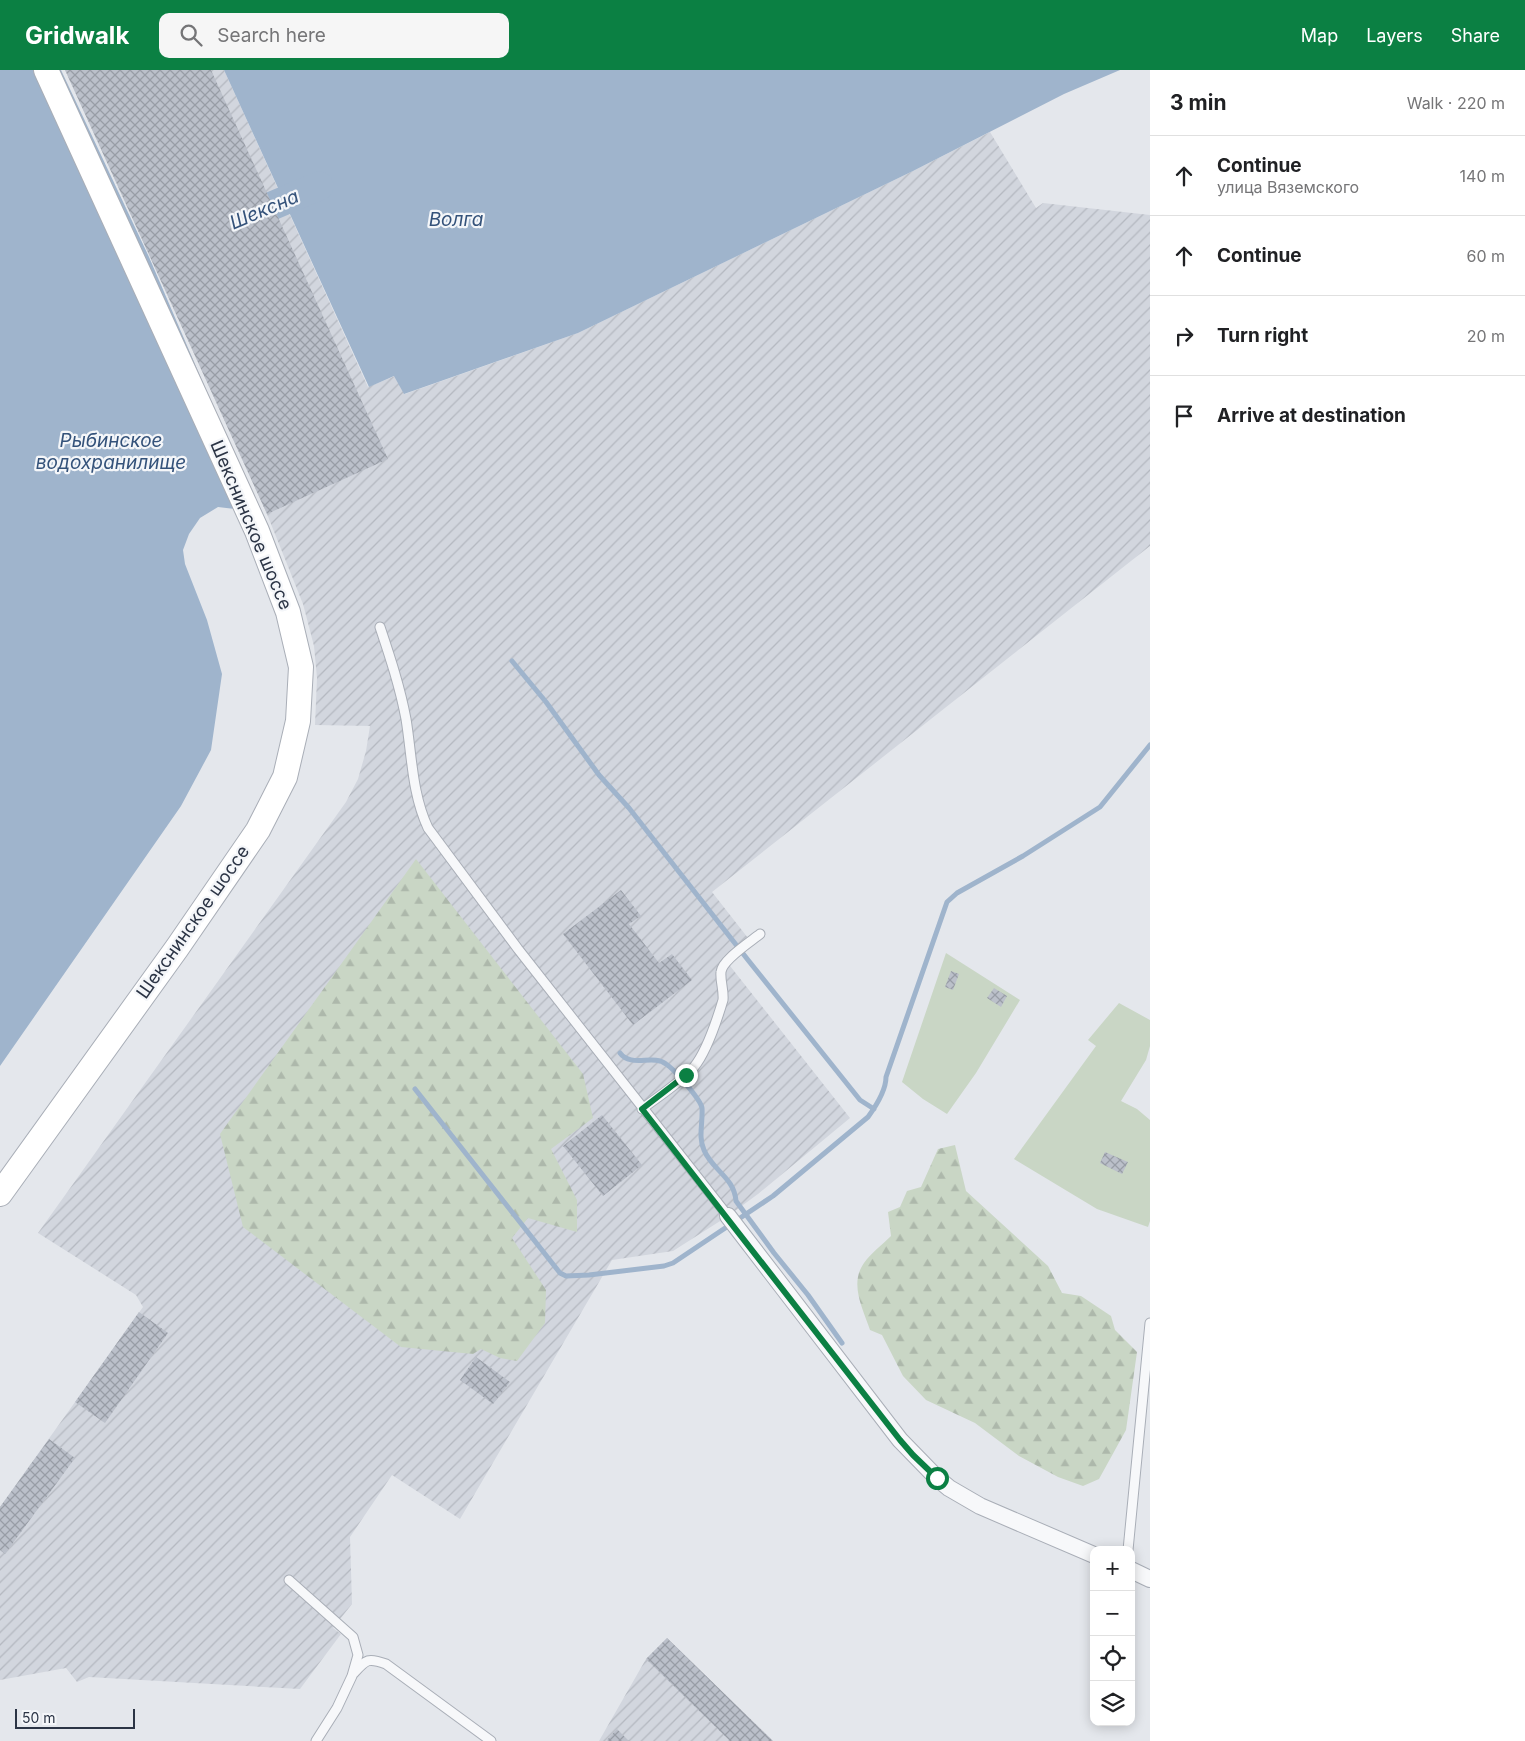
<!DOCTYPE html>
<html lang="en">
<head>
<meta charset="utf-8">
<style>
	:root { --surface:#fff; --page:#f6f6f6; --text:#202124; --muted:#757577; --line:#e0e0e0; --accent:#0b8043 }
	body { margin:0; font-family:Inter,sans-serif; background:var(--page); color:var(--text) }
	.controls { position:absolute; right:15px; bottom:15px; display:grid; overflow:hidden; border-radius:10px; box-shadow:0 2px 12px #0003 }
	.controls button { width:45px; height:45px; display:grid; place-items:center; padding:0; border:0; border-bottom:1px solid var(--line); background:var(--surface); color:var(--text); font:25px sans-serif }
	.scale { position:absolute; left:15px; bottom:12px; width:120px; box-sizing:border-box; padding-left:5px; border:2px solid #2b3445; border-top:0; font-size:14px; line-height:18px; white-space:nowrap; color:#2b3445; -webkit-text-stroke:4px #f4f6f9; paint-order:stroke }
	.stop { position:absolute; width:15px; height:15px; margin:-11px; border:4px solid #0b8043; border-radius:50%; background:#fff }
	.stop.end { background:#0b8043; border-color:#fff; box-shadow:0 1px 5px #0008 }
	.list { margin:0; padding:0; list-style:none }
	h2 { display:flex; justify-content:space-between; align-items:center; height:65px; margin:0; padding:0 20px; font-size:21px }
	h2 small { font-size:16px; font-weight:400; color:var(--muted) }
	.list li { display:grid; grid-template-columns:32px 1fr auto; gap:15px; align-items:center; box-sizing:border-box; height:80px; padding:0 20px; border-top:1px solid var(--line) }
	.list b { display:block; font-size:19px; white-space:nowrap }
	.list p { margin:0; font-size:16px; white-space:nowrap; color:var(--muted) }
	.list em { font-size:16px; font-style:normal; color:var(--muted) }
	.icon { flex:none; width:28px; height:28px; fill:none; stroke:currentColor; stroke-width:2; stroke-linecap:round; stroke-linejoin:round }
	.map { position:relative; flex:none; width:1150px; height:1671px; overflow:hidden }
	header { display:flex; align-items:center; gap:30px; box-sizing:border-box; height:70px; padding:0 25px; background:var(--accent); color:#fff }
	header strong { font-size:24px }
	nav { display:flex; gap:28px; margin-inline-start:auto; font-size:18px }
	.search { width:350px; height:45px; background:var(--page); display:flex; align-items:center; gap:12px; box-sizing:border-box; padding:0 18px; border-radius:10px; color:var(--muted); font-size:19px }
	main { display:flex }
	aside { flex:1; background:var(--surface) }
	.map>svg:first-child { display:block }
</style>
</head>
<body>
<header>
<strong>Gridwalk</strong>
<div class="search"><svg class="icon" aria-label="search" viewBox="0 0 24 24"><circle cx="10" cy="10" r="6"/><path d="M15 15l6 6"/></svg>Search here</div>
<nav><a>Map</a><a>Layers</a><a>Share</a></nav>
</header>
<main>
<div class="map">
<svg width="1150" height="1671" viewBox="0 0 1150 1671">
	<defs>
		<pattern id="industrial-furrows" width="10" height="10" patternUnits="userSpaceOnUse" patternTransform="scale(1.25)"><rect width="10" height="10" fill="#d2d6de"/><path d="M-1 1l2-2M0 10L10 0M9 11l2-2" fill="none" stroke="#b4b8c0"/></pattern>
		<pattern id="forest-firs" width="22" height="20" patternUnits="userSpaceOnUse" patternTransform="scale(1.25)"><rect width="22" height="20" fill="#c9d6c5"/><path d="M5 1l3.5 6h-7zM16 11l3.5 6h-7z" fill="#adb8ab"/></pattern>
		<pattern id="building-cross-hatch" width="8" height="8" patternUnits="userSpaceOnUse" patternTransform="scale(1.25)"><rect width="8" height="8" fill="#bbc0ca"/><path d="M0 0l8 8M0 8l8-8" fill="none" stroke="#989da6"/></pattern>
	</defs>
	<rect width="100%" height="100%" fill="#e4e7ec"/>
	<!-- industrial -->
	<path fill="url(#industrial-furrows)" d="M 65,0 L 224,0 L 368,317 L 395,306 L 405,324 L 578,263 L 913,101 L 990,62 L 1036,138 L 1043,133 L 1150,145 L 1150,476 L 712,822 L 748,868 L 723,887 L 850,1048 L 758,1124 L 728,1146 L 673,1181 L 612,1190 L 460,1449 L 392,1405 L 350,1467 L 352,1534 L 333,1558 L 341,1564 L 300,1619 L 89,1607 L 77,1612 L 66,1598 L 0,1610 L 0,1437 L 143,1237 L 136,1225 L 38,1163 L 346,732 L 358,709 L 366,681 L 370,656 L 315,655 L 317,608 L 314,576 L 303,534 L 267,444 Z
		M 667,1568 L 773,1671 L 599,1671 L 646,1589 Z"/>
	<!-- forest -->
	<path fill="url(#forest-firs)" d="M 416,789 L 583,1004 L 593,1048 L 551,1079 L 577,1130 L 577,1162 L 528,1148 L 512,1168 L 546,1220 L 545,1253 L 517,1291 L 500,1288 L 481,1279 L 473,1284 L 401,1277 L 243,1157 L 220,1064 Z
		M 955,1075 L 966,1121 L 1048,1196 L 1062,1223 L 1081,1226 L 1111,1246 L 1115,1260 L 1137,1282 L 1126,1360 L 1099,1409 L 1083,1416 L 1058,1407 L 1019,1386 L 975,1353 L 926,1330 L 903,1306 L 882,1265 L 870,1260 C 863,1239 849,1214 864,1193 C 871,1183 883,1174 891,1166 L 888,1142 L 900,1137 L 907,1121 L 921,1117 L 938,1079 Z"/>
	<!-- garden -->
	<path fill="#c9d6c5" d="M 946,883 L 1020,930 L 976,1003 L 947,1044 L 923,1029 L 902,1012 Z
		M 1119,933 L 1150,950 L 1150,976 L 1146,990 L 1121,1031 L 1137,1039 L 1150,1050 L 1150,1151 L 1148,1157 L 1097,1139 L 1014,1089 L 1096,976 L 1088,970 Z"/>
	<!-- water -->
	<path fill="#9fb4cc" d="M 0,0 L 61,0 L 149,187 L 252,427 L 243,440 L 218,437 L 200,448 L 189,464 L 183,480 L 185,494 L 207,550 L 222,604 L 211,680 L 181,736 L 0,996 Z
		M 224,0 L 1120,0 L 1064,24 L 913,101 L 578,263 L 404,324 L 394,306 L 369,317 Z"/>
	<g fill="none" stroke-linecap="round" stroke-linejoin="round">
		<!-- stream -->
		<path stroke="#9fb4cc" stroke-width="5" d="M 512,591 L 546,632 L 599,705 L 629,738 L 748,890 L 860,1030 L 874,1039
			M 620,983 C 631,998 653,984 666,994 C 674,999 701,1030 702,1038 C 703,1053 698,1067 704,1080 C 712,1100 734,1107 736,1131 L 774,1183 L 808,1225 L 842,1273
			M 415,1019 L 560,1203 L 566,1206 L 589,1205 L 664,1196 L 673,1193 L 773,1126 L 868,1047 C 876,1036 886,1021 886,1007 L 947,832 L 957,823 L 1023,786 L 1100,737 L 1150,675"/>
		<!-- river -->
		<path stroke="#9fb4cc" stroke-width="29" d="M 236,151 L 319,116"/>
	</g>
	<!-- building -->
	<path fill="url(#building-cross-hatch)" d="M 65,0 L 211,0 L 388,389 L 267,444 Z
		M 621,820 L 641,846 L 629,854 L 659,893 L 672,884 L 692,910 L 633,955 L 563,864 Z
		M 951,901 L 959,904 L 953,920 L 945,917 Z
		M 994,918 L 1007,926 L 1001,937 L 987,928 Z
		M 602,1045 L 642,1095 L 603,1126 L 563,1076 Z
		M 1105,1082 L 1128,1092 L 1122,1104 L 1100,1093 Z
		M 139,1242 L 168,1263 L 105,1353 L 75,1332 Z
		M 476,1287 L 510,1312 L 493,1334 L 460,1310 Z
		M 49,1369 L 75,1388 L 5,1484 L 0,1480 L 0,1437 Z
		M 667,1568 L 773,1671 L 730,1671 L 646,1589 Z
		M 617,1659 L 629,1671 L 608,1671 L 607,1670 Z"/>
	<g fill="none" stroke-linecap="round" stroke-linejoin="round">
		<defs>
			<path id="service" d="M 380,557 C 390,587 400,617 406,649 C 412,686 412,724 428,758 L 518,879 L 728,1146
				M 642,1039 C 659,1026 680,1013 694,997 C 707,981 717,950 723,930 C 724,920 720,911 721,902 C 722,890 750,872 760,864
				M 1128,1480 L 1150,1253
				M 289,1510 L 353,1567 L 358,1585 L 352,1606 L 337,1638 L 316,1671
				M 353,1604 C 366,1590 367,1587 386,1594 L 491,1671"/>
			<path id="minor" d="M 728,1146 L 900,1370 L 937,1408 L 949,1418 L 980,1436 L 1094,1485
				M 1131,1500 L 1150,1509"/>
			<path id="secondary" d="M 0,1124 L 177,878 L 258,760 L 285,707 L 298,651 L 301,597 L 288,542 L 257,461 L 46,0"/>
		</defs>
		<!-- service casing -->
		<use href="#service" stroke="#a9aeb7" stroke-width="11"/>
		<!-- minor casing -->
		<use href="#minor" stroke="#a9aeb7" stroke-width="18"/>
		<!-- secondary casing -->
		<use href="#secondary" stroke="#a9aeb7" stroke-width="26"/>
		<!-- service -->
		<use href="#service" stroke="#f7f8fa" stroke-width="9"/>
		<!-- minor -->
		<use href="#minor" stroke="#f7f8fa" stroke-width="16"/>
		<!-- secondary -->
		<use href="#secondary" stroke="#fff" stroke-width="24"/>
	</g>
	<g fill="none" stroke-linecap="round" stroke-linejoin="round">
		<!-- route -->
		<path stroke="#0b8043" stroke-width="6" d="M 686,1005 L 642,1039 L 900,1370 L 913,1385 L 937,1408"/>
	</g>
	<g text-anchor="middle" stroke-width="4.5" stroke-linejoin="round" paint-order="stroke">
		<!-- street labels -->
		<g font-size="18" fill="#2b3445" stroke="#f4f6f9">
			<text transform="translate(251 455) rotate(67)" y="6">Шекснинское шоссе</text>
			<text transform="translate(193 852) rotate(-55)" y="6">Шекснинское шоссе</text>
		</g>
		<!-- water labels -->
		<g font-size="19" font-style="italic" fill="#34527a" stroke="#f4f6f9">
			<text transform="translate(264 139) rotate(-23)" y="7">Шексна</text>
			<text x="456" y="156">Волга</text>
			<text x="111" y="377">Рыбинское<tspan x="111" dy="22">водохранилище</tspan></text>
		</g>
	</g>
</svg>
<div class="controls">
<button>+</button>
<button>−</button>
<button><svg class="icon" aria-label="locate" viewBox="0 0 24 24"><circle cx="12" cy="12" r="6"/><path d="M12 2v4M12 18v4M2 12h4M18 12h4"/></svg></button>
<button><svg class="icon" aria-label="layers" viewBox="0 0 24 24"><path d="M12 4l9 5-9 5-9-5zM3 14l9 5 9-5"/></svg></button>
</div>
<div class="scale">50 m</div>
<div class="stop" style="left:937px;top:1408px"></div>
<div class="stop end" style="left:686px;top:1005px"></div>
</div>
<aside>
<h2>3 min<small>Walk · 220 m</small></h2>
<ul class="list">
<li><svg class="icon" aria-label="ahead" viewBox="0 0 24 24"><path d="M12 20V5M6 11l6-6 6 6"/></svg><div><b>Continue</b><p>улица Вяземского</p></div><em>140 m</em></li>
<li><svg class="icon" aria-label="ahead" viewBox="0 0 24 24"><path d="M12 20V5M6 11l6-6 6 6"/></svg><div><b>Continue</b></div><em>60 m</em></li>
<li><svg class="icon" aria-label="right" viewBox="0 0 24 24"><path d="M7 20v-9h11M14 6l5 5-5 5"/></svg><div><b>Turn right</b></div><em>20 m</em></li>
<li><svg class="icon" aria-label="arrive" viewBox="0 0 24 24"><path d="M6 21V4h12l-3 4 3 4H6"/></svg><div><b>Arrive at destination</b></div></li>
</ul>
</aside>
</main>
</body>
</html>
